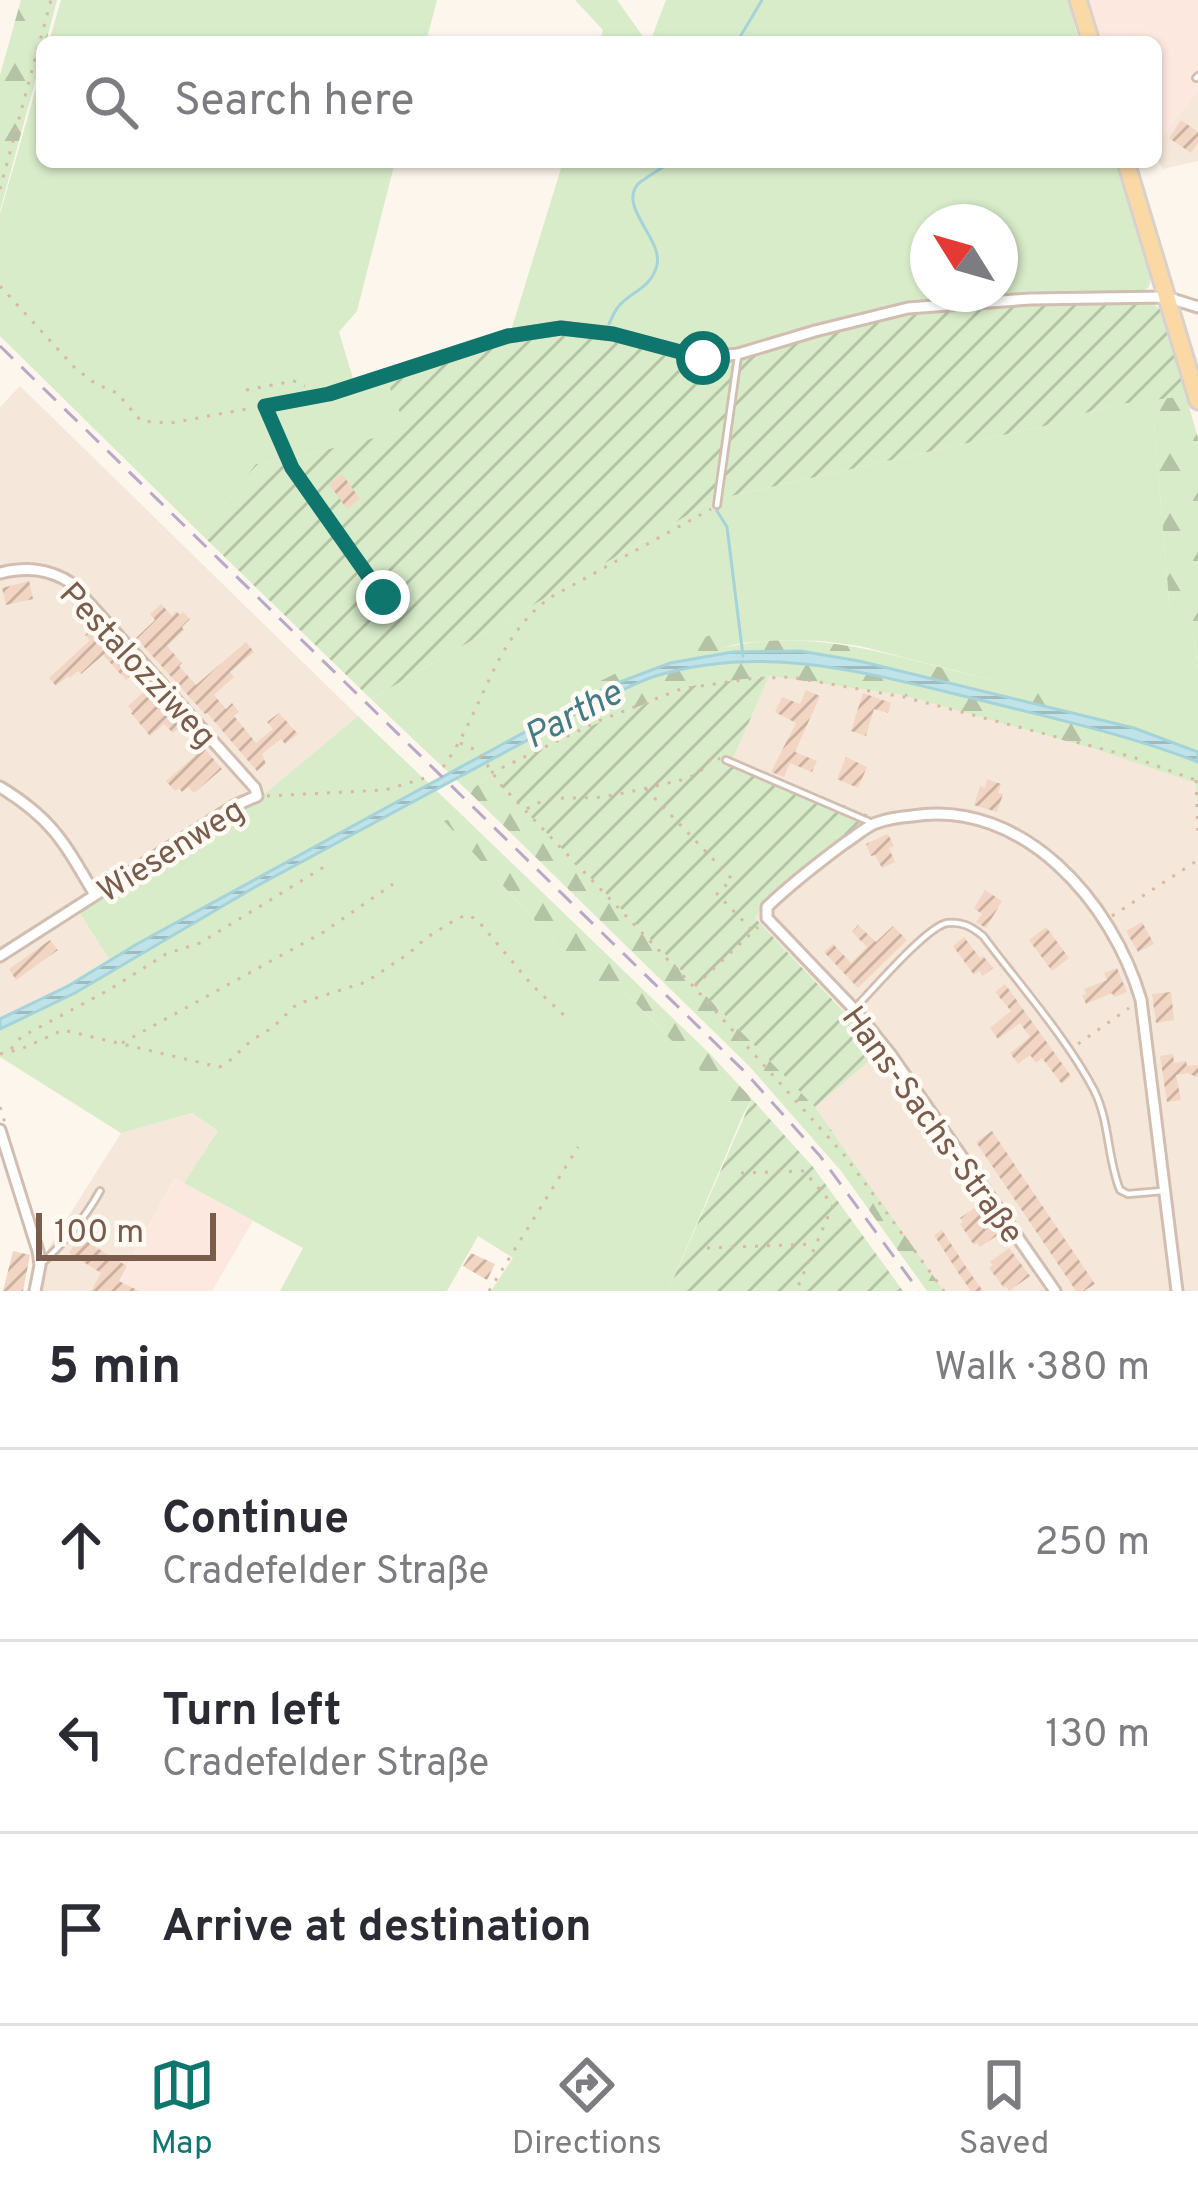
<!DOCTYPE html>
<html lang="en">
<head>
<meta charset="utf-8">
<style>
	:root { --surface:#fff; --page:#f7f7f7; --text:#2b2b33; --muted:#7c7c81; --line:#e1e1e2; --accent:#0f766e }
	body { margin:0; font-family:Overpass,sans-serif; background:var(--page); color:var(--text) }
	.compass { position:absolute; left:910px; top:204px; width:108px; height:108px; border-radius:50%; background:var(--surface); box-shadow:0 3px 9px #0004; rotate:307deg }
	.scale { position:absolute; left:36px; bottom:30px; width:180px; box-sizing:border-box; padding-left:12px; border:6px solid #7a5c4d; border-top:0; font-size:33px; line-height:42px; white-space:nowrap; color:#7a5c4d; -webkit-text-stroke:9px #fffaf3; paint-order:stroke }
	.stop { position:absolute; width:36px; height:36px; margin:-27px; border:9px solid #0f766e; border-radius:50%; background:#fff }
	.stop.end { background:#0f766e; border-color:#fff; box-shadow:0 3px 12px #0008 }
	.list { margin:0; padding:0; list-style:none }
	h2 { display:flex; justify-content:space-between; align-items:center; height:156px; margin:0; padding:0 48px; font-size:51px }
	h2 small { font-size:39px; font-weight:400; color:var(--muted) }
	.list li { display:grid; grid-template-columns:78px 1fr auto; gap:36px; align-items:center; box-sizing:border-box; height:192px; padding:0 48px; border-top:3px solid var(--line) }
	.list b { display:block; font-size:45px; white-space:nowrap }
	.list p { margin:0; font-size:39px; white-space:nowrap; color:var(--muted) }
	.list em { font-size:39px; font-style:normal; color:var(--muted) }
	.icon { flex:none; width:66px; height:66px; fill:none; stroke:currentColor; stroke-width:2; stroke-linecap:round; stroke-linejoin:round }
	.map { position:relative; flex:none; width:1198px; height:1291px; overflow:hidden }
	.search { position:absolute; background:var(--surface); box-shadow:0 3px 9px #0004; left:36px; right:36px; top:36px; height:132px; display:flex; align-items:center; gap:30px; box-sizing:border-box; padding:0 42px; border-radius:18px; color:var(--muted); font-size:45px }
	.sheet { height:732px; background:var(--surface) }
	nav { display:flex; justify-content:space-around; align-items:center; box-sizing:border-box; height:168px; border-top:3px solid var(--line); background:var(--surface); font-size:33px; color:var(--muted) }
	nav a { display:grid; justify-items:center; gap:6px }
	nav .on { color:var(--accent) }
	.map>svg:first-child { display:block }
</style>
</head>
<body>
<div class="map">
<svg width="1198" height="1291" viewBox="0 0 1198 1291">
	<defs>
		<pattern id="forest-firs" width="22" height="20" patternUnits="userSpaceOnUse" patternTransform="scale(3)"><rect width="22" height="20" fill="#d8ecc9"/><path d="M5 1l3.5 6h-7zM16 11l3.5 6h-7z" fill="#b4c2a5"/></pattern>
		<pattern id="garden-furrows" width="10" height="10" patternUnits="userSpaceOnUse" patternTransform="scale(3)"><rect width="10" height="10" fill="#d8ecc9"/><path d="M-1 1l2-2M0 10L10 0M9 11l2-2" fill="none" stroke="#b4c2a5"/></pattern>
		<pattern id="water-rules" width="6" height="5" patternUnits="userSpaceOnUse" patternTransform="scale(3)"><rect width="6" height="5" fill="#bfe3e8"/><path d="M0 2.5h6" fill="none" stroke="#a0bbbe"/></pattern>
		<pattern id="building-hatch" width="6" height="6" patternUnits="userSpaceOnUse" patternTransform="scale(3)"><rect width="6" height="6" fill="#f3d5c3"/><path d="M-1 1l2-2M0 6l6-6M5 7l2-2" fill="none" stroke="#cab0a1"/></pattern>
	</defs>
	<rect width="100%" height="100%" fill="#fdf6ec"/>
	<!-- residential -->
	<path fill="#f5e8da" d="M 1198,90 L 1198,161 L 1163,169 L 1156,157 L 1156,145 Z
		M 20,386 L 358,716 L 257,800 L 81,913 L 109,959 L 42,999 L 0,1017 L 0,407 Z
		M 769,676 L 902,695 L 1118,756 L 1195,783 L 1198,816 L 1198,1291 L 944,1291 L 815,1107 L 881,1050 L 755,918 L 767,899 L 872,817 L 733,759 Z
		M 192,1113 L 219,1132 L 184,1183 L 174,1179 L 114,1291 L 39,1291 L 48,1249 L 121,1133 Z"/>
	<!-- commercial -->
	<path fill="#fde8e0" d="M 1084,0 L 1198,0 L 1198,90 L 1156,145 L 1156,42 L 1096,42 Z
		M 175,1178 L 253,1221 L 212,1291 L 114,1291 Z"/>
	<!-- grass -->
	<path fill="#d8ecc9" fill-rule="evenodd" d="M 61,0 L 437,0 L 426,42 L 49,42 Z
		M 575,0 L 617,0 L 647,42 L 600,42 L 603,30 Z
		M 666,0 L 1068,0 L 1079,42 L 650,42 Z
		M 42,67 L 42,162 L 395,162 L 357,311 L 339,332 L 355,385 L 385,376 L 408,430 L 288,459 L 256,464 L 201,534 L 0,336 L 0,214 Z
		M 563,162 L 1116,162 L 1151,278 L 1149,287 L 1144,290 L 1032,299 L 738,358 L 509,337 ZM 928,222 L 1000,222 L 1000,294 L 928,294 Z
		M 1145,399 L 1154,423 L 1170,612 L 1194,637 L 1198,670 L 1198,815 L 1195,783 L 1101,751 L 1105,726 L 1057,714 L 1060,698 L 860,646 L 821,641 L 781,640 L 741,643 L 723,648 L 659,652 L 575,694 L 593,725 L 490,775 L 469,792 L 371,699 L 705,505 L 735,495 L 1044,426 L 1111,405 Z
		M 358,716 L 462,815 L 445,822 L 559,947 L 595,980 L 624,991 L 743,1115 L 668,1291 L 491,1291 L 513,1258 L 478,1236 L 447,1291 L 280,1291 L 303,1248 L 184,1183 L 218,1131 L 192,1113 L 121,1133 L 0,1057 L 0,1017 L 42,999 L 109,959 L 80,913 L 257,800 Z"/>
	<!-- forest -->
	<path fill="url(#forest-firs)" d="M 21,0 L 57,0 L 46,42 L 42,42 L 42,56 L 0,211 L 0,75 Z
		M 1186,396 L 1198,438 L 1198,670 L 1194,637 L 1170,612 L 1154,424 L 1145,399 Z
		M 717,633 L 723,648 C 798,629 870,649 943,668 C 982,678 1021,687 1061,697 L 1058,714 L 1105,726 L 1101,751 L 902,695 L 769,676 L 690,686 L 593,725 L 574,694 L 659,652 Z
		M 490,775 L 815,1107 L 944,1291 L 927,1291 L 841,1171 L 749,1066 L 469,792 Z
		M 462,815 L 710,1054 L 752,1099 L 743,1115 L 624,991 L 595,980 L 559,947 L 444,821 Z"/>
	<!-- garden -->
	<path fill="url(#garden-furrows)" d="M 1030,299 L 1152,303 L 1161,310 L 1186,396 L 1111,405 L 1044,426 L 735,495 L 705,505 L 371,699 L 201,534 L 256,464 L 288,459 L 407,430 L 385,376 L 508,336 L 561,328 L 613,334 L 703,358 L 908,308 Z
		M 769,676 L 733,759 L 873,817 L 767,899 L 755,918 L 881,1051 L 815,1107 L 490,775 L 593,725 L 690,686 Z
		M 752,1099 L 813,1167 L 903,1291 L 668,1291 Z"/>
	<!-- water -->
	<path fill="url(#water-rules)" stroke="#a5d3da" stroke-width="3" d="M 800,651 L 859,661 L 1134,728 L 1198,752 L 1198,762 C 1126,734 1051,718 976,699 C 871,674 767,643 659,675 C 638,681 619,692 600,701 L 255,887 L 75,993 L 0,1029 L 0,1019 L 70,985 L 137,944 L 609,686 L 670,663 L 733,652 Z"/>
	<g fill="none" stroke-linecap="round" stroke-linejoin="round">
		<!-- stream -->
		<path stroke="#a5d3da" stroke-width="3" d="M 737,42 L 762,0
			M 609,324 C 612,318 614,312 618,307 C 631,291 651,289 657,265 C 663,239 618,207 638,184 C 641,181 665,166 670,162
			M 717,511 L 727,527 L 743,656"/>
	</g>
	<!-- building -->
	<path fill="url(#building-hatch)" d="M 1181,120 L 1198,132 L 1198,143 L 1191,153 L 1169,138 Z
		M 342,474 L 360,499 L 347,509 L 329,484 Z
		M 29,581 L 33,599 L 6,605 L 2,588 Z
		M 161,604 L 172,616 L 176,611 L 180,615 L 183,612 L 190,619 L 182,627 L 184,630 L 167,646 L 182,663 L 179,666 L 196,685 L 246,642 L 254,652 L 230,672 L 234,677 L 214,695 L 226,709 L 232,703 L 239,712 L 234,716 L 256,743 L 273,729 L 267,722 L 279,713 L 298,734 L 285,744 L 281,739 L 262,754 L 266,764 L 257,771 L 207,713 L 205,714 L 136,638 L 155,620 L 150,614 Z
		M 95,627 L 134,673 L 126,680 L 103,655 L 81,674 L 78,671 L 70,678 L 68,676 L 56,686 L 49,678 L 90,640 L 85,635 Z
		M 149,687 L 183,725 L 173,733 L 164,724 L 150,736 L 131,713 L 133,712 L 128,706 Z
		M 806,690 L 820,696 L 795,752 L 817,761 L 812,772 L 790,763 L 784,777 L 771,772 L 796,723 L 775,712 L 782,697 L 800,704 Z
		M 863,693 L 891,703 L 888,713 L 874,709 L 866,736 L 851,731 Z
		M 204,748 L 222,769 L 194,793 L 188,787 L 182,792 L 179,788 L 175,791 L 166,781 Z
		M 846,757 L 867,767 L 858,788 L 837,779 Z
		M 987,779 L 1001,784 L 998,793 L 1003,794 L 997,812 L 974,805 L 980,786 L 985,788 Z
		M 888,834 L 894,846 L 889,848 L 895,862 L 882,868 L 875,855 L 871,856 L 866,844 Z
		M 985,890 L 1002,901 L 986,928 L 976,922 L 982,914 L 974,908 Z
		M 1142,922 L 1154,944 L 1138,952 L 1126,931 Z
		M 858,925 L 876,942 L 893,926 L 907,940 L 858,988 L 824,952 L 833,944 L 851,963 L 867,947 L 852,932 Z
		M 1046,927 L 1069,958 L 1052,971 L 1029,940 Z
		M 964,937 L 980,958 L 983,956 L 993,968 L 983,976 L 979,971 L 974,975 L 953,946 Z
		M 50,940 L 58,950 L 16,980 L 9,969 Z
		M 1117,968 L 1127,992 L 1114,997 L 1112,993 L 1086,1004 L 1082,995 L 1086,994 L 1084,989 L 1107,980 L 1104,973 Z
		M 1005,984 L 1071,1076 L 1062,1084 L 1042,1058 L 1036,1063 L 1030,1055 L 1018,1064 L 1010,1053 L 1030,1037 L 1020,1023 L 998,1039 L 990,1028 L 1011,1011 L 995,992 Z
		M 1171,992 L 1174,1020 L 1156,1023 L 1152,994 Z
		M 1173,1054 L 1174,1063 L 1186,1061 L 1187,1066 L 1198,1065 L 1198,1078 L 1188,1073 L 1176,1075 L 1181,1100 L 1167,1102 L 1160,1056 Z
		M 992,1131 L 1095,1284 L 1084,1291 L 1076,1291 L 976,1142 Z
		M 980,1204 L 998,1235 L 980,1247 L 977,1243 L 974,1245 L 960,1224 L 963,1222 L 960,1218 Z
		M 942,1230 L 968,1270 L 983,1291 L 971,1291 L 959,1274 L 934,1235 Z
		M 79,1237 L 127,1266 L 119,1281 L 139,1291 L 91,1291 L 101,1273 L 69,1253 Z
		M 1009,1248 L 1030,1276 L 1009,1291 L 1006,1286 L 1004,1288 L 989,1268 L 993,1265 L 990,1262 Z
		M 13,1251 L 30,1255 L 23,1291 L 3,1291 Z
		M 471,1253 L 495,1264 L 487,1280 L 463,1266 Z"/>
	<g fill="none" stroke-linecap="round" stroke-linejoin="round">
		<defs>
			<path id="lane" d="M 1196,78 L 1198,76
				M 717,505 L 738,356
				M 726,760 L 870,822
				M 854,1009 C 872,991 926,927 947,923 C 962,921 972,927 983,936 C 1019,984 1066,1037 1094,1090 C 1110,1122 1107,1158 1120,1190 L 1128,1194 L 1162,1191
				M 40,1265 C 64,1243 84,1220 100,1191"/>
			<path id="street" d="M 265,406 L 329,394 L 508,336 L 561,328 L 613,334 L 703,358 L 738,354 L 815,331 L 908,308 L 1030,299 L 1166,297 L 1198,307
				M 0,573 C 26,567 48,568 71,583 L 255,788 L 257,796 L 234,806 L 0,956
				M 0,787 C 53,819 65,844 95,895
				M 0,1130 L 38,1251 L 40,1265 L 35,1291
				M 1055,1291 L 891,1055 L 854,1009 L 767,918 L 767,907 C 792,883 818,863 845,843 C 855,837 865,827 876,823 C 887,819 900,817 912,816 C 1023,798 1113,903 1141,1000 L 1177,1291"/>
			<path id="primary" d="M 1078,0 L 1091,42
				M 1126,162 L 1198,401"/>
		</defs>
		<!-- lane casing -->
		<use href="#lane" stroke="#d1beb0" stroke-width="10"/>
		<!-- street casing -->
		<use href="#street" stroke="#d1beb0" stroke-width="15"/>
		<!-- primary casing -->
		<use href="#primary" stroke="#dad1cd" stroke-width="21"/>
		<!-- path -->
		<path stroke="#d9b8a5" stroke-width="3" stroke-dasharray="3 9" stroke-linecap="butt" d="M 0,189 L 51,0
			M 0,286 L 75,368 L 96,384 L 117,393 L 141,421 L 171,423 L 252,408
			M 246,390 L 294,381 L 305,386
			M 269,414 L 292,468 L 383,597
			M 460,743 L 478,751 L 500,784 L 694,987 L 845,1156 L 944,1291
			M 443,767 C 483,713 493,638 551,597 L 711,509
			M 491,773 L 601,720 L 681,689 L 748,679 L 790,677 L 904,697 L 1133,757 L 1198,781
			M 1196,780 L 1198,837
			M 646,789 L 732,879 L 717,894 L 753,931
			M 267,796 L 385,790 L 425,778
			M 527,809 C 550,793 576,800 601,797 C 629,793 658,785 686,779 L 699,773 L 712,757 L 720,759
			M 1112,916 L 1198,860
			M 695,986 L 758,927
			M 122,1043 L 322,933 L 393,884
			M 1078,1044 L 1129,1008
			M 11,1049 L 21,1037 L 107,991 L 166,954 L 200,943 L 324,867
			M 0,1054 L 21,1049 L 63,1030 L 219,1067 L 226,1064 L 252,1040 L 272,1028 L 297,1004 L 366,982 L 408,954 L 426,938 L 458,918 L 469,915 L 479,922 L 532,985 L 569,1020
			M 0,1107 L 5,1123
			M 741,1173 L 804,1171 L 833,1205 L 796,1291
			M 707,1248 L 815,1244
			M 489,1291 L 578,1147"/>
		<!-- lane -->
		<use href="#lane" stroke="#fff" stroke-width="4.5"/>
		<!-- street -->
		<use href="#street" stroke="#fff" stroke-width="9"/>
		<!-- primary -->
		<use href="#primary" stroke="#fbd9a5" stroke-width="15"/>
		<!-- rail -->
		<path stroke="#b9a8c9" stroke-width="3" stroke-dasharray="18 12" stroke-linecap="butt" d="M 0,346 L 745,1072 L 820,1156 L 919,1291"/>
	</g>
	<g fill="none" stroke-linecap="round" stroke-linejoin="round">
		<!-- route -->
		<path stroke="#0f766e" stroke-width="15" d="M 383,597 L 292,468 L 265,406 L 329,394 L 508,336 L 561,328 L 613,334 L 703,358"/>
	</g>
	<g text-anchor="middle" stroke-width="9" stroke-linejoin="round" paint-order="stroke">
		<!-- street labels -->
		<g font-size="33" fill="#7a5c4d" stroke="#fffaf3">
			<text transform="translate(139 664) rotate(47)" y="12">Pestalozziweg</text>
			<text transform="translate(170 849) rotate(-32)" y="12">Wiesenweg</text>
			<text transform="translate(934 1124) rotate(54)" y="12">Hans-Sachs-Straße</text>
		</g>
		<!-- water labels -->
		<g font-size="36" font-style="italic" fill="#437c86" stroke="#fffaf3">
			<text transform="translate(572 713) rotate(-28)" y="13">Parthe</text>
		</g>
	</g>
</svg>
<svg class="compass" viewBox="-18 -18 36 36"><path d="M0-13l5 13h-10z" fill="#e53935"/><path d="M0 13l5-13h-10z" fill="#7c7c81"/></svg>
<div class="scale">100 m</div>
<div class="stop" style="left:703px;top:358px"></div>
<div class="stop end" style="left:383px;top:597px"></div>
<div class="search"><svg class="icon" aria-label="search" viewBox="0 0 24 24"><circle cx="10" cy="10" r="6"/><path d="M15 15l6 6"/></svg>Search here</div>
</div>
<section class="sheet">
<h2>5 min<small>Walk · 380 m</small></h2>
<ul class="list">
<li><svg class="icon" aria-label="ahead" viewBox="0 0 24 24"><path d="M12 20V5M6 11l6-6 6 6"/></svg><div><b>Continue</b><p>Cradefelder Straße</p></div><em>250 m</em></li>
<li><svg class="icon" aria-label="left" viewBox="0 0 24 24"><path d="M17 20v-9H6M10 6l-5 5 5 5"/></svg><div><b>Turn left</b><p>Cradefelder Straße</p></div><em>130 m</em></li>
<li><svg class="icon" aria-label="arrive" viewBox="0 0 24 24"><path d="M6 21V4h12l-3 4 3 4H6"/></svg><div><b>Arrive at destination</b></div></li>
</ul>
</section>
<nav>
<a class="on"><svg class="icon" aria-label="map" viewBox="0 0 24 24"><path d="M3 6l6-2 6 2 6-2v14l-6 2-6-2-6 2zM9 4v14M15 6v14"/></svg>Map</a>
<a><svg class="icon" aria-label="directions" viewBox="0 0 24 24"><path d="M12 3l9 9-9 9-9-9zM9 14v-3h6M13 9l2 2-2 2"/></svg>Directions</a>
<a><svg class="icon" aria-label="saved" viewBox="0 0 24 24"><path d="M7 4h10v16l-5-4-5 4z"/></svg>Saved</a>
</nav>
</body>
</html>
